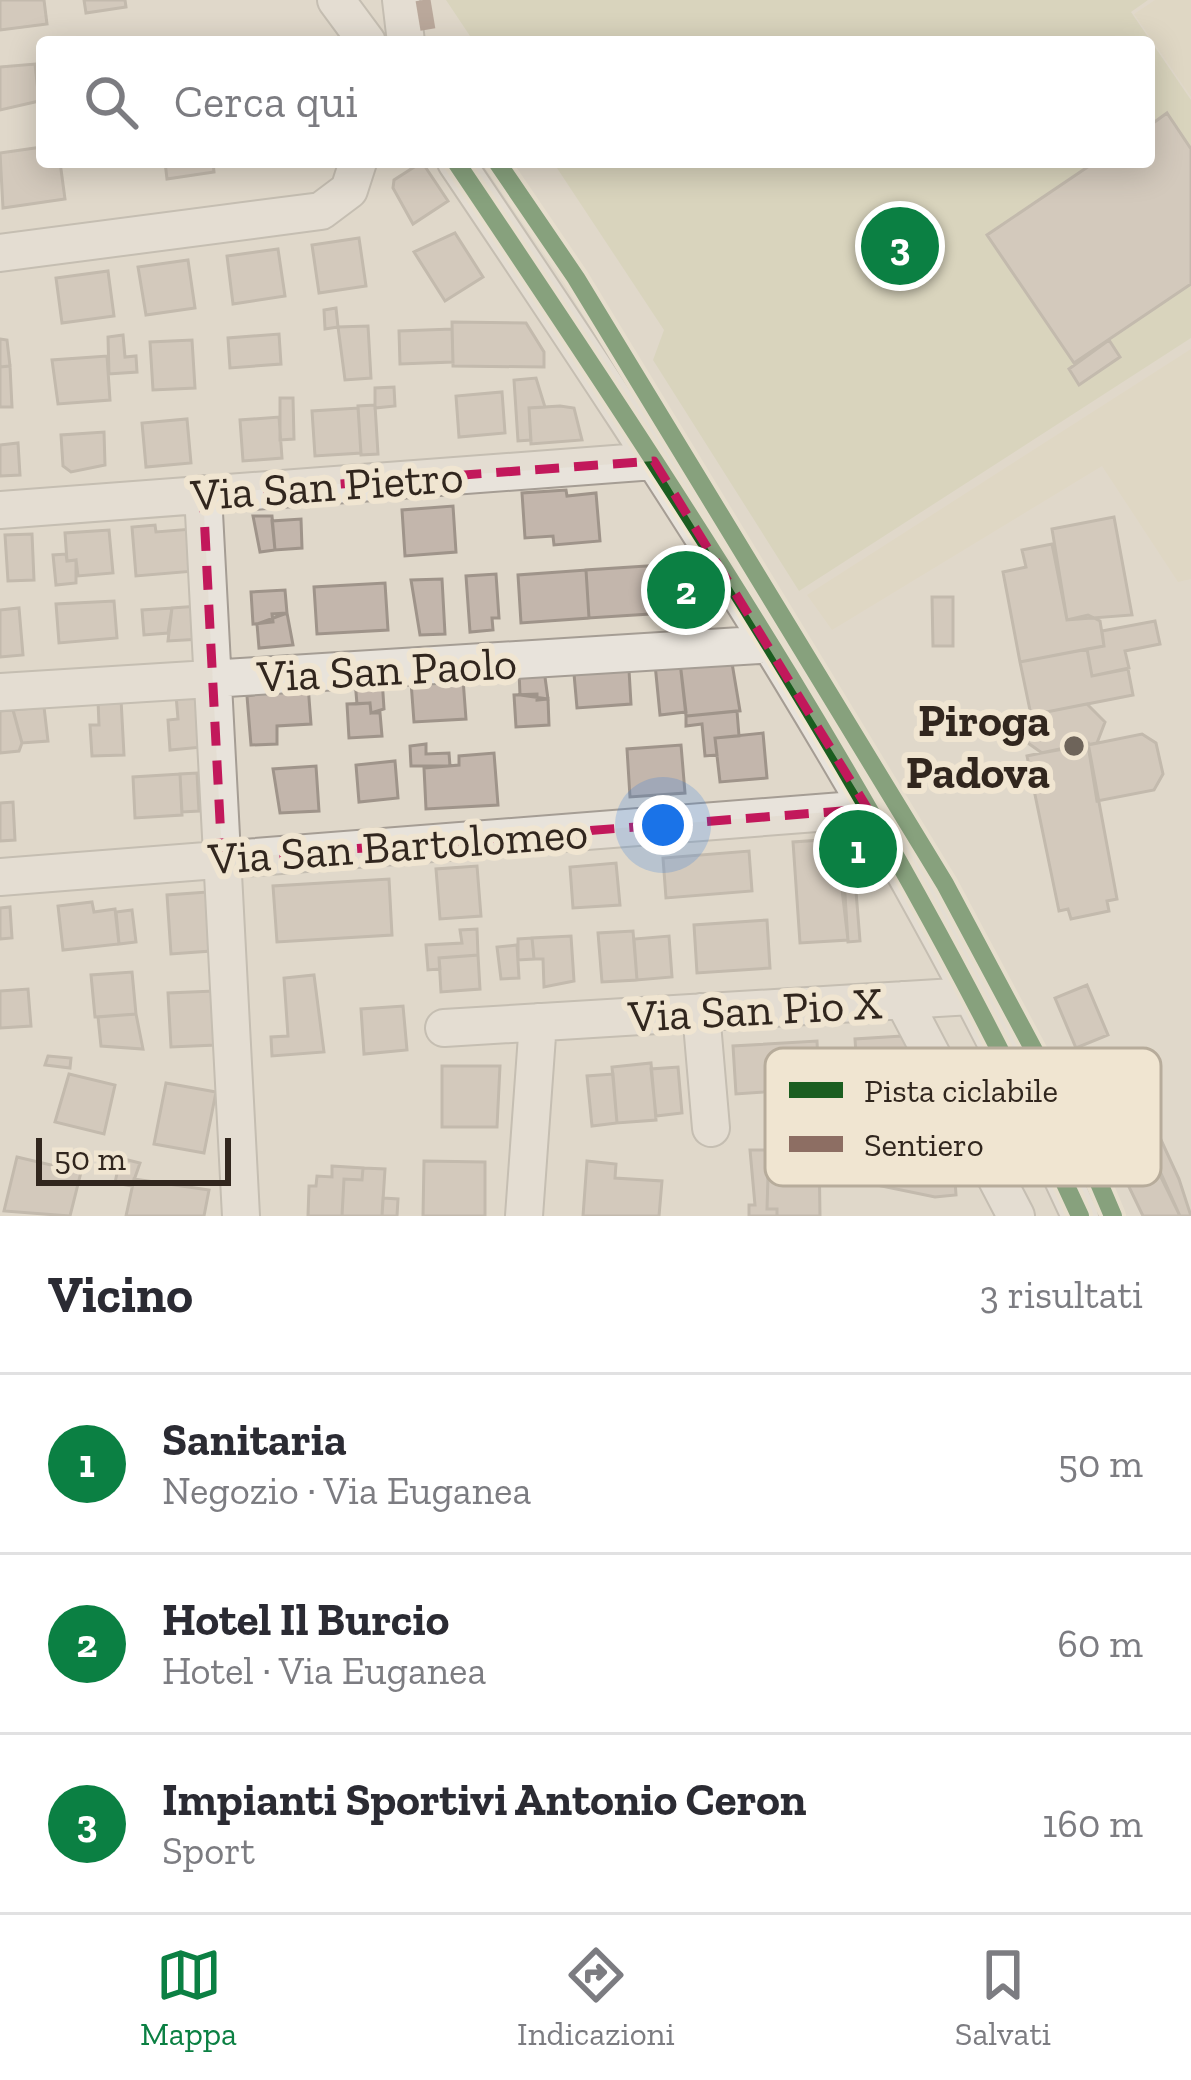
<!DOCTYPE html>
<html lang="it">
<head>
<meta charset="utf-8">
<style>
	:root { --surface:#fff; --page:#f7f7f7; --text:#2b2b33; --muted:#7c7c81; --line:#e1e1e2; --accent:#0b8043 }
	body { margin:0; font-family:"Zilla Slab",serif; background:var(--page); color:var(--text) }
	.scale { position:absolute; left:36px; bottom:30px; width:195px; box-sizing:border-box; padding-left:12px; border:6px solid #31261e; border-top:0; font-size:33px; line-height:42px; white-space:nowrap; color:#31261e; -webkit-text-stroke:9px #f0e5d1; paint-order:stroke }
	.you { position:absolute; left:663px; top:825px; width:42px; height:42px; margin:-30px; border:9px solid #fff; border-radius:50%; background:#1a73e8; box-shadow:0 0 0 18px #1a73e833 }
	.badge { display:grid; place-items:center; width:78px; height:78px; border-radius:50%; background:var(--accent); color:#fff; font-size:39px; font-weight:700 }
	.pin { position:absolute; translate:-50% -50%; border:6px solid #fff; box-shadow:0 3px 12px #0006 }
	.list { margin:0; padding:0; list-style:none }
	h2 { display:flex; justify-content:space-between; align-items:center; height:156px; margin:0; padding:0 48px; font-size:51px }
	h2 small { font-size:39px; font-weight:400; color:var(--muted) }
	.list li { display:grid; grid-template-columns:78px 1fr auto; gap:36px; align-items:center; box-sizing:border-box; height:180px; padding:0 48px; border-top:3px solid var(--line) }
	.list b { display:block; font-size:45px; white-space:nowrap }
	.list p { margin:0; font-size:39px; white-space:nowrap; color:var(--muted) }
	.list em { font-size:39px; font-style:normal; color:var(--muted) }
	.icon { flex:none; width:66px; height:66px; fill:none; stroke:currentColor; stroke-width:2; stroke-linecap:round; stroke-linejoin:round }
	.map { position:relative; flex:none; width:1191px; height:1216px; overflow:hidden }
	.search { position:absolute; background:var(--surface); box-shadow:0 6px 30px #0003; left:36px; right:36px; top:36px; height:132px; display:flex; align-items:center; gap:30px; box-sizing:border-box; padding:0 42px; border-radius:12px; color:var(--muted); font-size:45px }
	.sheet { height:696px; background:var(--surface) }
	nav { display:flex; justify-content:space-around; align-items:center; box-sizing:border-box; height:168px; border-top:3px solid var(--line); background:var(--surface); font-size:33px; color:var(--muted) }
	nav a { display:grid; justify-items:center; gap:6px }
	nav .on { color:var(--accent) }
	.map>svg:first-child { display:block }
</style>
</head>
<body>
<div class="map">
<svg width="1191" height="1216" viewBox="0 0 1191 1216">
	<rect width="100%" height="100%" fill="#e0d8ca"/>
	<!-- farmland -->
	<path fill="#ded5bc" d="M 1155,0 L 1191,0 L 1191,97 L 1134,14 Z
		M 1191,349 L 1191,579 L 1178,582 L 1102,466 L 832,630 L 807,595 Z"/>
	<!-- green -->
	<path fill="#d0ceae" d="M 446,0 L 1148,0 L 1131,12 L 1191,100 L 1191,338 L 799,591 L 653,360 L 664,330 L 553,162 L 1149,162 L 1149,42 L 474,42 Z"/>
	<!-- building -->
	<path fill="#c3b6ac" stroke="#9f948a" stroke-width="3" d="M 0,0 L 44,0 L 47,24 L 0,30 Z
		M 84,0 L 125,0 L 126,7 L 86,13 Z
		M 35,64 L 39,101 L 0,110 L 0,67 Z
		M 1167,113 L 1191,149 L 1191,284 L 1074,363 L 987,235 L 1095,162 L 1149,162 L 1149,126 Z
		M 42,147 L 42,162 L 60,162 L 65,199 L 3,208 L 0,153 Z
		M 165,162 L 213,162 L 214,172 L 167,179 Z
		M 422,162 L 448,201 L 413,224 L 393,188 L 394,180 Z
		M 455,233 L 483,277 L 445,301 L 414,252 Z
		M 359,238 L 366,286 L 319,293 L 312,245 Z
		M 278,249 L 285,296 L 233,304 L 227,256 Z
		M 188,260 L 195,308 L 146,315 L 138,267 Z
		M 108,271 L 114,316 L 62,323 L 56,278 Z
		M 336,308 L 338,327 L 325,329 L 324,310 Z
		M 452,322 L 526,323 L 544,352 L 544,367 L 453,366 Z
		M 368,326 L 371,378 L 345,380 L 338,327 Z
		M 452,329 L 453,362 L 400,364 L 399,331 Z
		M 279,334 L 281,364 L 230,368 L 228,338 Z
		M 123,335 L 125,357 L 136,356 L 137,372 L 109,374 L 108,337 Z
		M 0,339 L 7,340 L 10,366 L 0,367 Z
		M 192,340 L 195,388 L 153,390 L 150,342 Z
		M 1109,340 L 1120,357 L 1079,385 L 1069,369 Z
		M 107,356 L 110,400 L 58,404 L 52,360 Z
		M 10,366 L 12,407 L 0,407 L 0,367 Z
		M 536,378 L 545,407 L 529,408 L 531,440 L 518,441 L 514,380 Z
		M 394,387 L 395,406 L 375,408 L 375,388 Z
		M 502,392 L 505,433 L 459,437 L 456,396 Z
		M 280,398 L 293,398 L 294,439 L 280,440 Z
		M 375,405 L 378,454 L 361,455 L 358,406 Z
		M 560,406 L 574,408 L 582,440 L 531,444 L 529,408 Z
		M 358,408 L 361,453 L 315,456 L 312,411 Z
		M 279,417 L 282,458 L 243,461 L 240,420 Z
		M 187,419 L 191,463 L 146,467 L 142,423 Z
		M 104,432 L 105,465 L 71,472 L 63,466 L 61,435 Z
		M 18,443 L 20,475 L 0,476 L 0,445 Z
		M 566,490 L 567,496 L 596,493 L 600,541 L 554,545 L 553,536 L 525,538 L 522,493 Z
		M 453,506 L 456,552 L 405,556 L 402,510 Z
		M 253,516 L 272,516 L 275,550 L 260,552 Z
		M 1114,517 L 1132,615 L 1067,620 L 1052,529 Z
		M 301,519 L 302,548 L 275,550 L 272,521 Z
		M 155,525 L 156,532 L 192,529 L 195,571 L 136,576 L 132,527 Z
		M 109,530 L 113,573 L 78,576 L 76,560 L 67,561 L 65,533 Z
		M 32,534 L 34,580 L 8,581 L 5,535 Z
		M 1052,544 L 1067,620 L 1088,615 L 1100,621 L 1104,646 L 1020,662 L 1003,572 L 1026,567 L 1022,550 Z
		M 66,554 L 67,561 L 76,560 L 76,583 L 56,585 L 53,555 Z
		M 684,560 L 688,611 L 665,613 L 661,562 Z
		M 661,565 L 665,613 L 589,618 L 586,570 Z
		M 586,570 L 589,618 L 521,623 L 518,575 Z
		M 496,574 L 499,618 L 492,618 L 493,630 L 470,632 L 466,576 Z
		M 442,579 L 445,634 L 420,635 L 411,580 Z
		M 385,583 L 388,630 L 317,634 L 314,587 Z
		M 285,590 L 287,613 L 272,614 L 273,622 L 253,624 L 251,592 Z
		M 932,597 L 953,597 L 953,646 L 933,646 Z
		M 114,601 L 117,638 L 59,643 L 56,604 Z
		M 199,606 L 201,639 L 168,641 L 172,608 Z
		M 19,608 L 23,655 L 0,657 L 0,610 Z
		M 172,608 L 168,633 L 144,635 L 142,610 Z
		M 287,613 L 293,645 L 259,648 L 257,624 Z
		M 1155,621 L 1160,644 L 1125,651 L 1129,668 L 1092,676 L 1087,649 L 1104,646 L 1102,631 Z
		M 1087,649 L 1092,676 L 1128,669 L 1133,695 L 1031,715 L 1020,662 Z
		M 731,657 L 740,711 L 686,716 L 680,662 Z
		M 680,662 L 686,712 L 660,715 L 655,664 Z
		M 544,670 L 548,699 L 520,695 L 519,671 Z
		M 629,670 L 631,704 L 577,708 L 574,674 Z
		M 382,678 L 384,709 L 371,713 L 370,703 L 357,704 L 355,681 Z
		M 463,679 L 466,719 L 414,722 L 411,682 Z
		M 308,685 L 311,724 L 277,726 L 277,744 L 251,745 L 247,696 Z
		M 199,693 L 203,747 L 170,750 L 168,720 L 178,719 L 176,695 Z
		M 537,694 L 537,700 L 548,699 L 549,725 L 516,727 L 514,695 Z
		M 121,699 L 124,755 L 92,756 L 90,725 L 99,725 L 98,701 Z
		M 370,703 L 371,713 L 380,713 L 382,736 L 349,738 L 347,704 Z
		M 1087,704 L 1105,722 L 1097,743 L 1042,753 L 1028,743 L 1025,728 L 1031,715 Z
		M 44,707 L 48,741 L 22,743 L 13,710 Z
		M 13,710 L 22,743 L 19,751 L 0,753 L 0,711 Z
		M 737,711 L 739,736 L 715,738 L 717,755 L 705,756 L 702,724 L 686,726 L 686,716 Z
		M 763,733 L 767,778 L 720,782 L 715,738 Z
		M 1142,734 L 1156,743 L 1163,774 L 1154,790 L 1097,801 L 1088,745 Z
		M 1088,743 L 1117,899 L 1107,901 L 1109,911 L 1071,919 L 1068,909 L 1059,911 L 1027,756 Z
		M 426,744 L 426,754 L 449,753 L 450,766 L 411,766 L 410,746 Z
		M 681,745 L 685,793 L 630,797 L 627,749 Z
		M 494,753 L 498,805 L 426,809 L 424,768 L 459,765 L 459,756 Z
		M 395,761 L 398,798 L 359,802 L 356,765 Z
		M 316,766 L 319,811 L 280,813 L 273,769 Z
		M 197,773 L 199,811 L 182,812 L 180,774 Z
		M 180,774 L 182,815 L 135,818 L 133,777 Z
		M 13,802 L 15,840 L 0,841 L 0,803 Z
		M 836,839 L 848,940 L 800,943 L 793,842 Z
		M 749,851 L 752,891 L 666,898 L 663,858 Z
		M 616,863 L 620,905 L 573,908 L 570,867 Z
		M 477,866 L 481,916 L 440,919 L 436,869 Z
		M 389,879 L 392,935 L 277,942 L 273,886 Z
		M 844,879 L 855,879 L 860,941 L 848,942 Z
		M 207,892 L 211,951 L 171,954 L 167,895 Z
		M 92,902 L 94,912 L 115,909 L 119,944 L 63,950 L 58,906 Z
		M 10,907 L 12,938 L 0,939 L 0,908 Z
		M 132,910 L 136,942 L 119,944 L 116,912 Z
		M 767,920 L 770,968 L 697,973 L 694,925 Z
		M 477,929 L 478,955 L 439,958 L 440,969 L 428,970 L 426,945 L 462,943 L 460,930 Z
		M 633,931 L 637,980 L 602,982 L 598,933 Z
		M 571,936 L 574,981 L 544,987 L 543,959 L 534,959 L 532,938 Z
		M 669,936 L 672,977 L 637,980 L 634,939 Z
		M 532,938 L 534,959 L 518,960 L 518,939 Z
		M 517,945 L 519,978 L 501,979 L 497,947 Z
		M 478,955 L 480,989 L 441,992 L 439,958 Z
		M 132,972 L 136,1014 L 95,1017 L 91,975 Z
		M 314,975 L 324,1052 L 272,1056 L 271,1037 L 288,1036 L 284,978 Z
		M 1087,985 L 1108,1035 L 1076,1048 L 1055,998 Z
		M 28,989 L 31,1026 L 0,1028 L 0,991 Z
		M 214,991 L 216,1045 L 171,1047 L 168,993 Z
		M 403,1006 L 407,1050 L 364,1054 L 361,1009 Z
		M 136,1014 L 143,1049 L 101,1046 L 98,1017 Z
		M 902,1036 L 935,1095 L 859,1100 L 855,1039 Z
		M 817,1041 L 819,1088 L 736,1094 L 733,1046 Z
		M 48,1056 L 71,1058 L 70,1068 L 45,1065 Z
		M 651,1063 L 656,1120 L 617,1123 L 612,1067 Z
		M 442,1066 L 500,1066 L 497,1127 L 442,1127 Z
		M 678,1067 L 682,1113 L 656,1116 L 651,1069 Z
		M 69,1074 L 115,1085 L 104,1134 L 55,1122 Z
		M 613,1074 L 617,1123 L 592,1126 L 587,1076 Z
		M 166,1083 L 216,1092 L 204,1153 L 154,1144 Z
		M 1156,1129 L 1179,1179 L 1191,1216 L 1180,1216 L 1150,1149 L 1145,1151 L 1139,1138 Z
		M 952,1136 L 956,1195 L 935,1197 L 872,1184 L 871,1141 Z
		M 795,1148 L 819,1148 L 820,1216 L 777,1216 L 777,1209 L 767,1209 L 768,1176 L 777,1176 L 777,1154 L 795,1154 Z
		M 1150,1149 L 1155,1165 L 1180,1216 L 1143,1216 L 1118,1164 Z
		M 750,1150 L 795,1150 L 777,1154 L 777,1176 L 768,1176 L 767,1209 L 777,1209 L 777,1216 L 749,1216 L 749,1205 L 755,1205 Z
		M 17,1157 L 81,1172 L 70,1216 L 4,1211 Z
		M 120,1158 L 140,1163 L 132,1186 L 115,1183 Z
		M 424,1161 L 485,1162 L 485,1216 L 423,1216 Z
		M 587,1161 L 616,1164 L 615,1178 L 662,1181 L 659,1216 L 583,1216 Z
		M 332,1166 L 363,1168 L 362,1180 L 344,1179 L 342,1216 L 308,1216 L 309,1186 L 316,1186 L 317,1176 L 332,1177 Z
		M 363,1168 L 385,1169 L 382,1216 L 342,1216 L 344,1179 L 362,1180 Z
		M 134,1179 L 209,1190 L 204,1216 L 126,1216 Z
		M 383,1198 L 398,1199 L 397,1216 L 382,1216 Z"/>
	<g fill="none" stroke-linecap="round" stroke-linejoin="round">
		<defs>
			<path id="minor" d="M 336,0 L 367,42
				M 401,0 L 406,42
				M 456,162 C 684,501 910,843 1080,1216
				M 0,253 L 321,211 L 349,190 L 358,162
				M 203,494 L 241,1216
				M 0,510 L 654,461
				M 0,692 L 774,644
				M 0,877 L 868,809
				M 903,1000 L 1016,1216
				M 701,1012 L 711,1128
				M 444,1028 L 971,996
				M 524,1216 L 538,1022"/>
		</defs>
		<!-- minor casing -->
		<use href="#minor" stroke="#a59d94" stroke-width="40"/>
		<!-- minor -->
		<use href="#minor" stroke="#e8e3db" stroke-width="36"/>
		<!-- quiet -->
		<path stroke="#8d6e63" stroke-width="15" stroke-dasharray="30 15" stroke-linecap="butt" d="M 423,0 L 430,42"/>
		<defs>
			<path id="cycleway" d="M 456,162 C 684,501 910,843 1080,1216
				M 497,162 L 576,278 L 945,884 L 1076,1129 L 1113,1216"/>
		</defs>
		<!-- cycleway casing -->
		<use href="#cycleway" stroke="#f0e5d1" stroke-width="26"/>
		<!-- cycleway -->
		<use href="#cycleway" stroke="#1b5e20" stroke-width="18"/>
	</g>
	<!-- marked area -->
	<path d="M0 0H1191V1216H0ZM 654,461 L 868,809 L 222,859 L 203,494 Z" fill="#e0d8ca" fill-opacity=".55" fill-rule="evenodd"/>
	<path fill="none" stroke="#c2185b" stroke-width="9" stroke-dasharray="24 15" stroke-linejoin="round" d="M 654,461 L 868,809 L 222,859 L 203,494 Z"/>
	<!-- markers -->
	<circle fill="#6e645a" stroke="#f0e5d1" stroke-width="4.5" cx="1074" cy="746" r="12"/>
	<g text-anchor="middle" stroke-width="12" stroke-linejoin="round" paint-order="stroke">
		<!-- street labels -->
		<g font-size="45" fill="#31261e" stroke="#f0e5d1">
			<text transform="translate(327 485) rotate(-4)" y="16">Via San Pietro</text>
			<text transform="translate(387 669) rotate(-3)" y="16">Via San Paolo</text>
			<text transform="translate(398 845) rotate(-4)" y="16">Via San Bartolomeo</text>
			<text transform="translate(755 1009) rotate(-3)" y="16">Via San Pio X</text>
		</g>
		<!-- poi labels -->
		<g font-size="45" font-weight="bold" fill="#31261e" stroke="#f0e5d1" text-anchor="end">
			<text x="1050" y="736">Piroga<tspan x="1050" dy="52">Padova</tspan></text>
		</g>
	</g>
	<!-- legend -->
	<rect x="765" y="1048" width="396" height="138" rx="18" fill="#f0e5d1" stroke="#b7ac9b" stroke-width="3"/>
	<rect x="789" y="1082" width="54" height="16" fill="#1b5e20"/>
	<rect x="789" y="1136" width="54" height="16" fill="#8d6e63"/>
	<g font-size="33" fill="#31261e">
		<text x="864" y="1102">Pista ciclabile</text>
		<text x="864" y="1156">Sentiero</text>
	</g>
</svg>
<div class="scale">50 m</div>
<div class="you"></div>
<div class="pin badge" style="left:858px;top:849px">1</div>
<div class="pin badge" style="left:686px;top:590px">2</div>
<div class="pin badge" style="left:900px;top:246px">3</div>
<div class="search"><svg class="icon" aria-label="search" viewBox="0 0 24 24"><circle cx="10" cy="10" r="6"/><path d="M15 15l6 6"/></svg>Cerca qui</div>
</div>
<section class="sheet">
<h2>Vicino<small>3 risultati</small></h2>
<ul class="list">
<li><span class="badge">1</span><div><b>Sanitaria</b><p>Negozio · Via Euganea</p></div><em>50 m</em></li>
<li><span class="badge">2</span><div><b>Hotel Il Burcio</b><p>Hotel · Via Euganea</p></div><em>60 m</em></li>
<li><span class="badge">3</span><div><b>Impianti Sportivi Antonio Ceron</b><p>Sport</p></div><em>160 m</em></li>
</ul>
</section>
<nav>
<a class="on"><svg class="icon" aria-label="map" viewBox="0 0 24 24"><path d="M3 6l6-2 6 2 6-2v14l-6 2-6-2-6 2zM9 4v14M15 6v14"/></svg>Mappa</a>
<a><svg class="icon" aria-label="directions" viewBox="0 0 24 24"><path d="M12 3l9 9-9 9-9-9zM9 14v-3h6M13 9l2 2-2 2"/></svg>Indicazioni</a>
<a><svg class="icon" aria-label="saved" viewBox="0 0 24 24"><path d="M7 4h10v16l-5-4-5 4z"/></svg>Salvati</a>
</nav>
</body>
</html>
